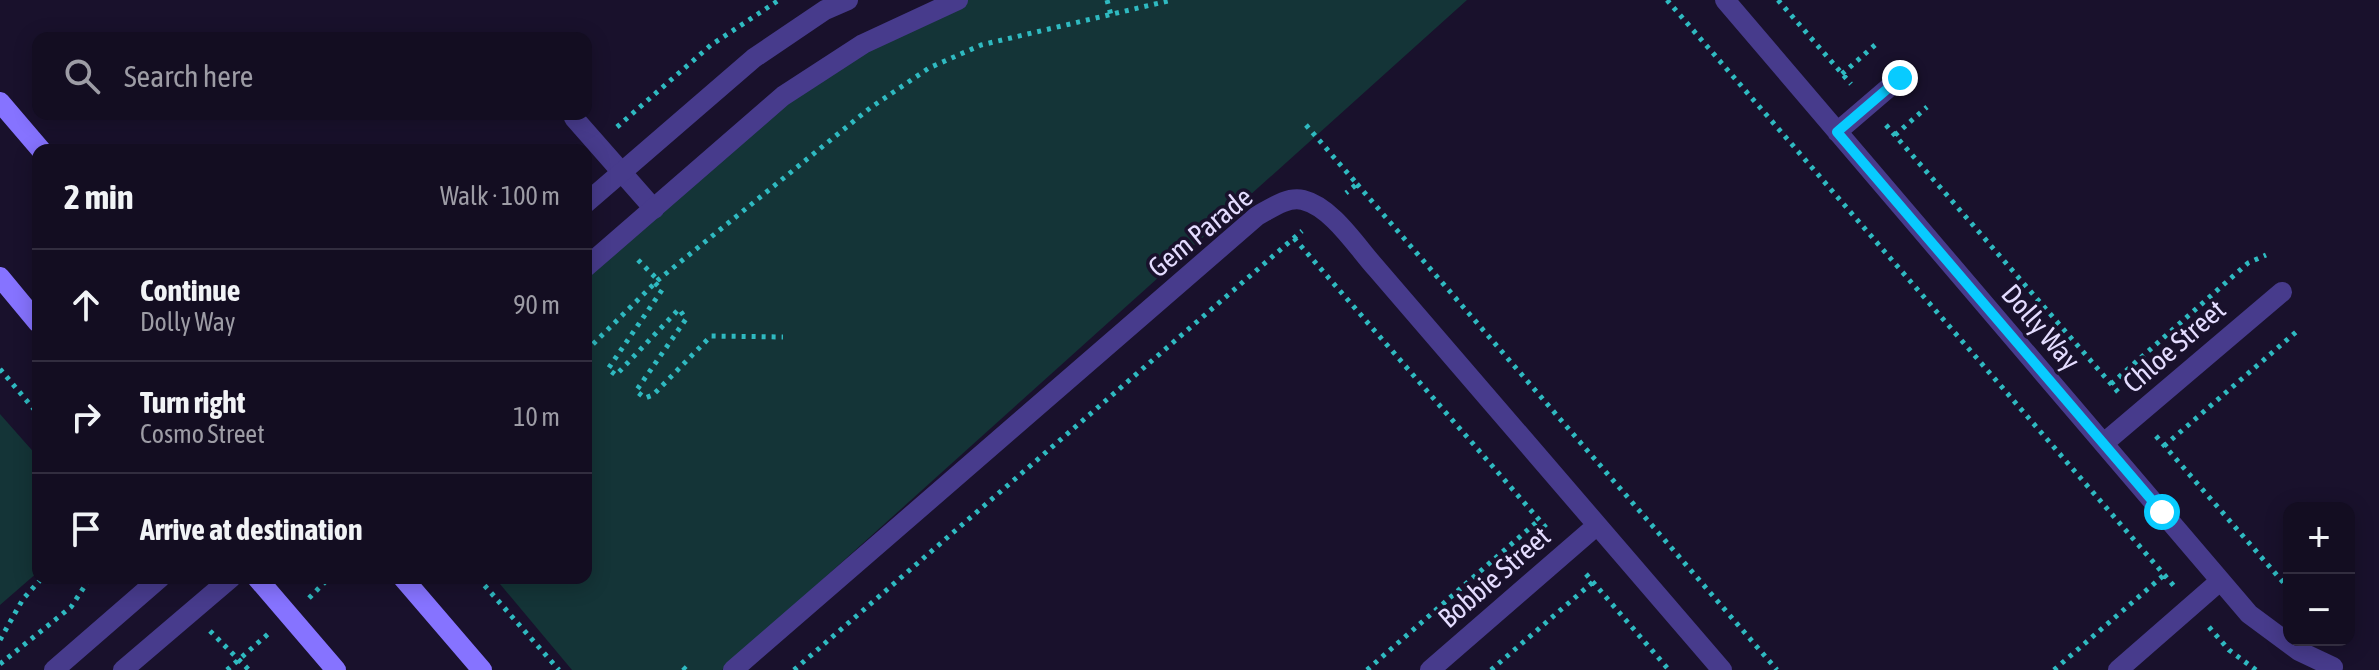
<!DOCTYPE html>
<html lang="en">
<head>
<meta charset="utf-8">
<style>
	:root { --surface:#130d21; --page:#201b2e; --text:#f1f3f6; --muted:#9d9ca5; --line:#322d3f }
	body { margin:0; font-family:"Asap Condensed",sans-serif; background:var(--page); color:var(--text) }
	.controls { position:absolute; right:24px; bottom:24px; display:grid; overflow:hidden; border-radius:16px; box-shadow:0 4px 20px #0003 }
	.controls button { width:72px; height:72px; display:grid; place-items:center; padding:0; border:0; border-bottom:2px solid var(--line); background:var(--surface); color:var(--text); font:40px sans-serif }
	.stop { position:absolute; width:24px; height:24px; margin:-18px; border:6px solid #08cbff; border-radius:50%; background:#fff }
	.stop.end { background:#08cbff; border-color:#fff; box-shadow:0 2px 8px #0008 }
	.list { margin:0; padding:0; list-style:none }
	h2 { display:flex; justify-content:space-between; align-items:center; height:104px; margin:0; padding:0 32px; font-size:34px }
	h2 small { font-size:26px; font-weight:400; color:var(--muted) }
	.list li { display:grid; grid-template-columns:52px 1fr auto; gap:24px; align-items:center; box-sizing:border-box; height:112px; padding:0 32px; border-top:2px solid var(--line) }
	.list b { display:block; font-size:30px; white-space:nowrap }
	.list p { margin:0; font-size:26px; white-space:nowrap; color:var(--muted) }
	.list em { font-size:26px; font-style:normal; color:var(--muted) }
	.icon { flex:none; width:44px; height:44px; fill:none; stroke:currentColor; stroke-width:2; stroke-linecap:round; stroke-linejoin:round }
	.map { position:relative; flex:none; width:2379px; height:670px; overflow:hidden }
	.search { position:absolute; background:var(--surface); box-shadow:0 4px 20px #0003; left:32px; top:32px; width:560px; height:88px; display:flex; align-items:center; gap:20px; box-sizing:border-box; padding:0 28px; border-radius:16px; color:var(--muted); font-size:30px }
	.panel { position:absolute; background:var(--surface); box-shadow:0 4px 20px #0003; left:32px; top:144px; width:560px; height:440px; border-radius:16px }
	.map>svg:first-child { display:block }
</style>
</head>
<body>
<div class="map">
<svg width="2379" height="670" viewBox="0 0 2379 670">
	<rect width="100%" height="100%" fill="#19112c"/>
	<!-- green -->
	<path fill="#143437" d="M 958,0 L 1467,0 L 722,670 L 572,670 L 495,578 L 586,578 L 586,267 L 783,96 Z
		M 0,414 L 38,457 L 38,572 L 0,605 Z"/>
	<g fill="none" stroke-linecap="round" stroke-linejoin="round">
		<!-- path -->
		<path stroke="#2fbac1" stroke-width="5" stroke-dasharray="4 6" stroke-linecap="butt" d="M 1107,0 L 1111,15
			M 1667,0 L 2174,586
			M 1778,0 L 1851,84
			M 1842,74 L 1875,45
			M 1306,125 L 1357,184 L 1346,193
			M 1886,125 L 2118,392
			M 617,127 L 711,45 L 779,0
			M 1895,135 L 1927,107
			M 1357,184 L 1777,670
			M 1294,238 L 1548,530
			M 638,260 L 658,280
			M 655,283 L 662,290 L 608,369 L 616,375 L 679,309 L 686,319 L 636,391 L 645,398 L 653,395 L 711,336 L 783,337
			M 586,351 L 658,280 L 870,108 L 929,68 L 981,45 L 1172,0
			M 0,369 L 38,414
			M 2111,384 L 2248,263 L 2266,255
			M 2156,436 L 2289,589
			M 2164,446 L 2296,332
			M 1586,574 L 1669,670
			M 478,578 L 559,670
			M 309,598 L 329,578
			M 2209,627 L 2229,650 L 2256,670
			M 2349,627 L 2354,629
			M 210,631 L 249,670
			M 0,640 L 23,599 L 42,578
			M 0,664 L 71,607 L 90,578
			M 683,667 L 686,670
			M 227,670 L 268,634
			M 794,670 L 1302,231
			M 1367,670 L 1539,520
			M 1491,670 L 1593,582
			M 2054,670 L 2164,575"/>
		<!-- minor -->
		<path stroke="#473b8c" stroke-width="20" d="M 1725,0 L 2249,614 L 2299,651 L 2333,667
			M 574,118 L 654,209
			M 1837,132 L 1900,78
			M 2104,443 L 2282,292
			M 733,670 L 1257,216 C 1270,209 1287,196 1303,200 C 1332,207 1357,247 1376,268 L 1722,670
			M 1430,670 L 1595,527
			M 2118,670 L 2220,581"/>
		<!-- tertiary -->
		<path stroke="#473b8c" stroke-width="20" d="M 586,203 L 754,58 L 825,10 L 848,0
			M 586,267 L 783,96 L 863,44 L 958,0
			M 54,670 L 160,578
			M 123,670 L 231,578"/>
		<!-- secondary -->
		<path stroke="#8673ff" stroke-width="20" d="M 0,102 L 41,150
			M 0,277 L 38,323
			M 257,578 L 336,670
			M 403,578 L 482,670"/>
	</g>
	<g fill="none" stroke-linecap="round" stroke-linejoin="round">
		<!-- route -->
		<path stroke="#08cbff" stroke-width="10" d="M 1900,78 L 1837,132 L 2162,512"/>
	</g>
	<g text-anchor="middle" stroke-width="7" stroke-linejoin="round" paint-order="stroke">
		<!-- street labels -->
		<g font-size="28" fill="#e4dcff" stroke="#19112c">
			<text transform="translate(1200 232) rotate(-39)" y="10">Gem Parade</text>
			<text transform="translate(2041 327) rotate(49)" y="10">Dolly Way</text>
			<text transform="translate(2174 346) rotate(-41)" y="10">Chloe Street</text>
			<text transform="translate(1494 577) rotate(-41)" y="10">Bobbie Street</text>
		</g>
	</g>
</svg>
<div class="controls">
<button>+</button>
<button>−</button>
</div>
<div class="stop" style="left:2162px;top:512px"></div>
<div class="stop end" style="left:1900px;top:78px"></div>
<div class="search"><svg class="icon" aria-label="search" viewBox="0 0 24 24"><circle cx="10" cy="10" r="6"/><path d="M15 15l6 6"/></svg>Search here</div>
<section class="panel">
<h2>2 min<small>Walk · 100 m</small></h2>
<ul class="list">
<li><svg class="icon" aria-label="ahead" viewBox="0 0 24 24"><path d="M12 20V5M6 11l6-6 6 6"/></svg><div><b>Continue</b><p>Dolly Way</p></div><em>90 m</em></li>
<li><svg class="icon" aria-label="right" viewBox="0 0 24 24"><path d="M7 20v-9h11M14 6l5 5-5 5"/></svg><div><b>Turn right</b><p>Cosmo Street</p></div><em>10 m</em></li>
<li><svg class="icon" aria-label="arrive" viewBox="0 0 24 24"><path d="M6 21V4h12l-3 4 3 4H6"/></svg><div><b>Arrive at destination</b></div></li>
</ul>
</section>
</div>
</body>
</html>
